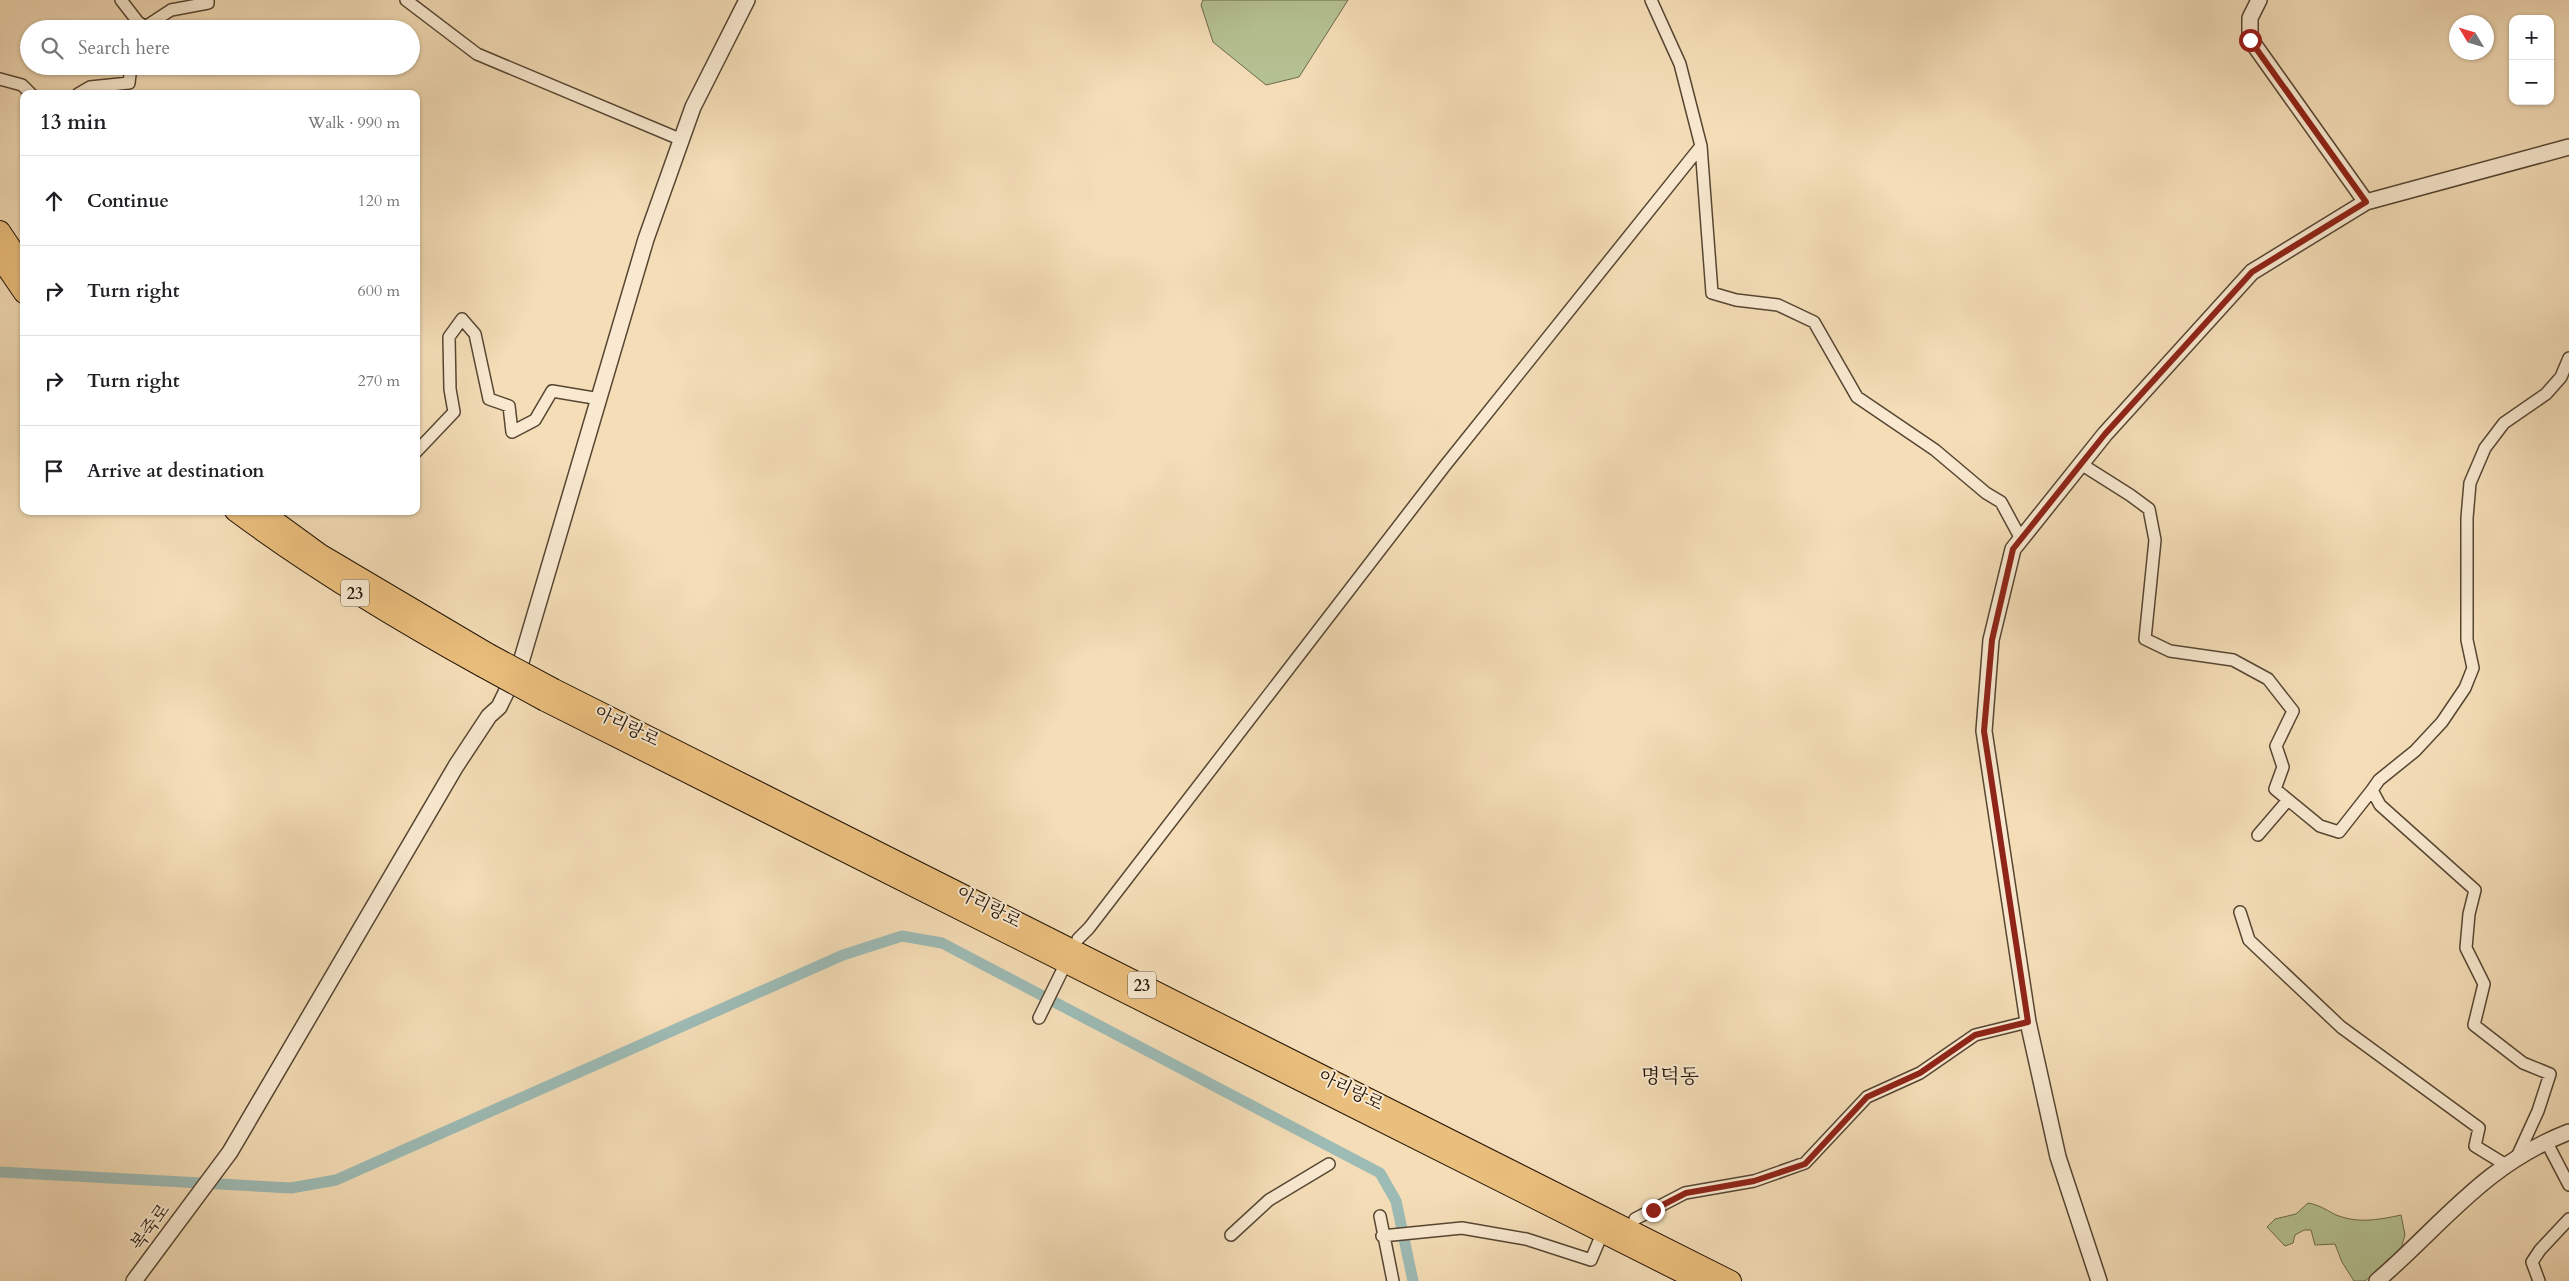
<!DOCTYPE html>
<html lang="en">
<head>
<meta charset="utf-8">
<style>
	:root { --surface:#fff; --page:#f6f6f6; --text:#202124; --muted:#757577; --line:#e0e0e0 }
	body { margin:0; font-family:Cardo,"Noto Serif KR",serif; background:var(--page); color:var(--text) }
	.controls { position:absolute; right:15px; top:15px; display:grid; overflow:hidden; border-radius:10px; box-shadow:0 1px 4px #0004 }
	.controls button { width:45px; height:45px; display:grid; place-items:center; padding:0; border:0; border-bottom:1px solid var(--line); background:var(--surface); color:var(--text); font:25px sans-serif }
	.compass { position:absolute; left:2449px; top:15px; width:45px; height:45px; border-radius:50%; background:var(--surface); box-shadow:0 1px 4px #0004; rotate:308deg }
	.stop { position:absolute; width:15px; height:15px; margin:-11px; border:4px solid #8f2418; border-radius:50%; background:#fff }
	.stop.end { background:#8f2418; border-color:#fff; box-shadow:0 1px 5px #0008 }
	.list { margin:0; padding:0; list-style:none }
	h2 { display:flex; justify-content:space-between; align-items:center; height:65px; margin:0; padding:0 20px; font-size:21px }
	h2 small { font-size:16px; font-weight:400; color:var(--muted) }
	.list li { display:grid; grid-template-columns:32px 1fr auto; gap:15px; align-items:center; box-sizing:border-box; height:90px; padding:0 20px; border-top:1px solid var(--line) }
	.list b { display:block; font-size:19px; white-space:nowrap }
	.list em { font-size:16px; font-style:normal; color:var(--muted) }
	.icon { flex:none; width:28px; height:28px; fill:none; stroke:currentColor; stroke-width:2; stroke-linecap:round; stroke-linejoin:round }
	.map { position:relative; flex:none; width:2569px; height:1281px; overflow:hidden }
	.search { position:absolute; background:var(--surface); box-shadow:0 1px 4px #0004; left:20px; top:20px; width:400px; height:55px; display:flex; align-items:center; gap:12px; box-sizing:border-box; padding:0 18px; border-radius:28px; color:var(--muted); font-size:19px }
	.panel { position:absolute; background:var(--surface); box-shadow:0 1px 4px #0004; left:20px; top:90px; width:400px; height:425px; border-radius:10px }
	.map>svg:first-child { display:block }
</style>
</head>
<body>
<div class="map">
<svg width="2569" height="1281" viewBox="0 0 2569 1281">
	<rect width="100%" height="100%" fill="#f4ddb7"/>
	<filter id="stains"><feTurbulence type="fractalNoise" baseFrequency=".004" numOctaves="4"/><feColorMatrix values="0 0 0 0 .2 0 0 0 0 .09 0 0 0 0 .02 0 0 0 .5 -.17"/></filter>
	<radialGradient id="worn" r=".72"><stop offset=".6" stop-color="#630" stop-opacity="0"/><stop offset="1" stop-color="#630" stop-opacity=".3"/></radialGradient>
	<!-- green -->
	<path fill="#b5c293" stroke="#6c6a4c" d="M 1203,0 L 1348,0 L 1299,77 L 1266,85 L 1213,42 L 1201,5 Z
		M 2308,1203 C 2319,1205 2325,1209 2334,1214 C 2356,1224 2378,1220 2401,1215 L 2405,1235 L 2400,1252 L 2365,1281 L 2354,1281 L 2342,1262 L 2335,1244 L 2315,1245 L 2311,1230 L 2304,1230 L 2295,1235 L 2293,1243 L 2285,1246 L 2267,1227 L 2275,1219 L 2296,1214 Z"/>
	<g fill="none" stroke-linecap="round" stroke-linejoin="round">
		<!-- canal -->
		<path stroke="#9dbbb5" stroke-width="11" d="M 0,1172 L 291,1188 L 336,1180 L 843,955 L 902,936 L 942,943 L 1380,1173 L 1396,1201 L 1413,1281"/>
		<defs>
			<path id="minor" d="M 121,0 L 138,22 L 137,28
				M 406,0 L 477,54 L 682,140
				M 1651,0 L 1680,64 L 1701,146 L 1712,293 L 1736,300 L 1778,305 L 1814,322 L 1857,397 L 1935,450 L 1986,493 L 2001,502 L 2021,539
				M 126,29 L 138,22 L 145,27 L 171,10 L 208,3 L 208,0
				M 0,79 L 22,85 L 31,94
				M 78,94 L 90,87 L 129,83 L 131,66
				M 416,452 L 454,412 L 450,389 L 449,337 L 462,319 L 475,334 L 489,399 L 509,406 L 512,432 L 535,420 L 552,391 L 600,399
				M 2081,464 L 2130,495 L 2149,509 L 2155,540 L 2145,639 L 2170,651 L 2233,660 L 2268,679 L 2293,711 L 2276,746 L 2283,767 L 2275,789 L 2320,826 L 2339,832 L 2372,790
				M 2258,835 L 2288,800
				M 2240,912 L 2249,940 L 2341,1027 L 2479,1128 L 2475,1146 L 2506,1165
				M 1078,939 L 1089,928 L 1444,467 L 1701,146
				M 1039,1018 L 1062,971
				M 2546,1141 L 2569,1185
				M 2516,1159 L 2538,1111 L 2550,1074 L 2523,1063 L 2474,1025 L 2484,984 L 2466,948 L 2469,914 L 2475,890 L 2380,805 L 2372,790 L 2379,780 L 2415,751 L 2442,722 L 2465,688 L 2473,668 L 2467,640 L 2467,518 L 2470,483 L 2485,448 L 2504,423 L 2546,394 L 2561,377 L 2569,358
				M 1380,1216 L 1393,1281
				M 1635,1219 L 1685,1193 L 1754,1181 L 1805,1163 L 1867,1097 L 1920,1073 L 1975,1035 L 2028,1022
				M 1231,1235 L 1269,1200 L 1329,1164
				M 1382,1236 L 1462,1228 L 1526,1239 L 1591,1260 L 1599,1241
				M 2539,1281 L 2532,1262 L 2540,1250 L 2569,1219"/>
			<path id="tertiary" d="M 2259,0 L 2250,18 L 2250,39 L 2366,202
				M 134,1281 L 230,1152 L 456,766 L 489,716 L 499,707 L 521,662 L 646,239 L 693,107 L 747,0
				M 2099,1281 L 2058,1157 L 2028,1022 L 1984,731 L 1991,640 L 2013,549 L 2105,434 L 2252,272 L 2366,202 L 2569,147
				M 2377,1281 C 2442,1225 2485,1164 2569,1132"/>
			<path id="trunk" d="M 0,231 L 24,267
				M 0,258 L 24,293
				M 235,511 C 313,569 396,619 481,666
				M 261,511 L 320,554 L 489,654
				M 554,689 L 1731,1281
				M 545,701 L 1699,1281"/>
		</defs>
		<!-- minor casing -->
		<use href="#minor" stroke="#564632" stroke-width="14"/>
		<!-- tertiary casing -->
		<use href="#tertiary" stroke="#564632" stroke-width="18"/>
		<!-- trunk casing -->
		<use href="#trunk" stroke="#221305" stroke-width="22"/>
		<!-- minor -->
		<use href="#minor" stroke="#f8e9d0" stroke-width="11"/>
		<!-- tertiary -->
		<use href="#tertiary" stroke="#f8e9d0" stroke-width="15"/>
		<!-- trunk -->
		<use href="#trunk" stroke="#eabe7c" stroke-width="20"/>
		<defs>
			<path id="trunk-bridge" d="M 489,654 L 554,689
				M 481,666 L 545,701"/>
		</defs>
		<!-- trunk-bridge casing -->
		<use href="#trunk-bridge" stroke="#221305" stroke-width="22" stroke-linecap="butt"/>
		<!-- trunk-bridge -->
		<use href="#trunk-bridge" stroke="#eabe7c" stroke-width="20"/>
	</g>
	<g fill="none" stroke-linecap="round" stroke-linejoin="round">
		<!-- route -->
		<path stroke="#8f2418" stroke-width="6" d="M 1653,1210 L 1686,1193 L 1754,1181 L 1805,1164 L 1867,1097 L 1920,1073 L 1975,1035 L 2028,1022 L 1984,731 L 1992,640 L 2013,549 L 2105,434 L 2252,272 L 2366,202 L 2250,40"/>
	</g>
	<g text-anchor="middle" stroke-width="4" stroke-linejoin="round" paint-order="stroke">
		<!-- shield labels -->
		<g fill="#f8e9d0" stroke="#625342" stroke-width="1">
			<rect x="341" y="579.5" width="28" height="27" rx="4"/>
			<rect x="1128" y="971.5" width="28" height="27" rx="4"/>
		</g>
		<g font-size="16" font-weight="bold" fill="#221305">
			<text x="355" y="599">23</text>
			<text x="1142" y="991">23</text>
		</g>
		<!-- street labels -->
		<g font-size="18" fill="#221305" stroke="#f8e9d0">
			<text transform="translate(627 726) rotate(26)" y="6">아리랑로</text>
			<text transform="translate(989 907) rotate(27)" y="6">아리랑로</text>
			<text transform="translate(1351 1090) rotate(26)" y="6">아리랑로</text>
			<text transform="translate(150 1227) rotate(-54)" y="6">복죽로</text>
		</g>
		<!-- quarter labels -->
		<g font-size="20" fill="#221305" stroke="#f8e9d0">
			<text x="1670" y="1083">명덕동</text>
		</g>
	</g>
	<rect width="100%" height="100%" filter="url(#stains)"/>
	<rect width="100%" height="100%" fill="url(#worn)"/>
</svg>
<div class="controls">
<button>+</button>
<button>−</button>
</div>
<svg class="compass" viewBox="-18 -18 36 36"><path d="M0-13l5 13h-10z" fill="#e53935"/><path d="M0 13l5-13h-10z" fill="#757577"/></svg>
<div class="stop" style="left:2250px;top:40px"></div>
<div class="stop end" style="left:1653px;top:1210px"></div>
<div class="search"><svg class="icon" aria-label="search" viewBox="0 0 24 24"><circle cx="10" cy="10" r="6"/><path d="M15 15l6 6"/></svg>Search here</div>
<section class="panel">
<h2>13 min<small>Walk · 990 m</small></h2>
<ul class="list">
<li><svg class="icon" aria-label="ahead" viewBox="0 0 24 24"><path d="M12 20V5M6 11l6-6 6 6"/></svg><div><b>Continue</b></div><em>120 m</em></li>
<li><svg class="icon" aria-label="right" viewBox="0 0 24 24"><path d="M7 20v-9h11M14 6l5 5-5 5"/></svg><div><b>Turn right</b></div><em>600 m</em></li>
<li><svg class="icon" aria-label="right" viewBox="0 0 24 24"><path d="M7 20v-9h11M14 6l5 5-5 5"/></svg><div><b>Turn right</b></div><em>270 m</em></li>
<li><svg class="icon" aria-label="arrive" viewBox="0 0 24 24"><path d="M6 21V4h12l-3 4 3 4H6"/></svg><div><b>Arrive at destination</b></div></li>
</ul>
</section>
</div>
</body>
</html>
